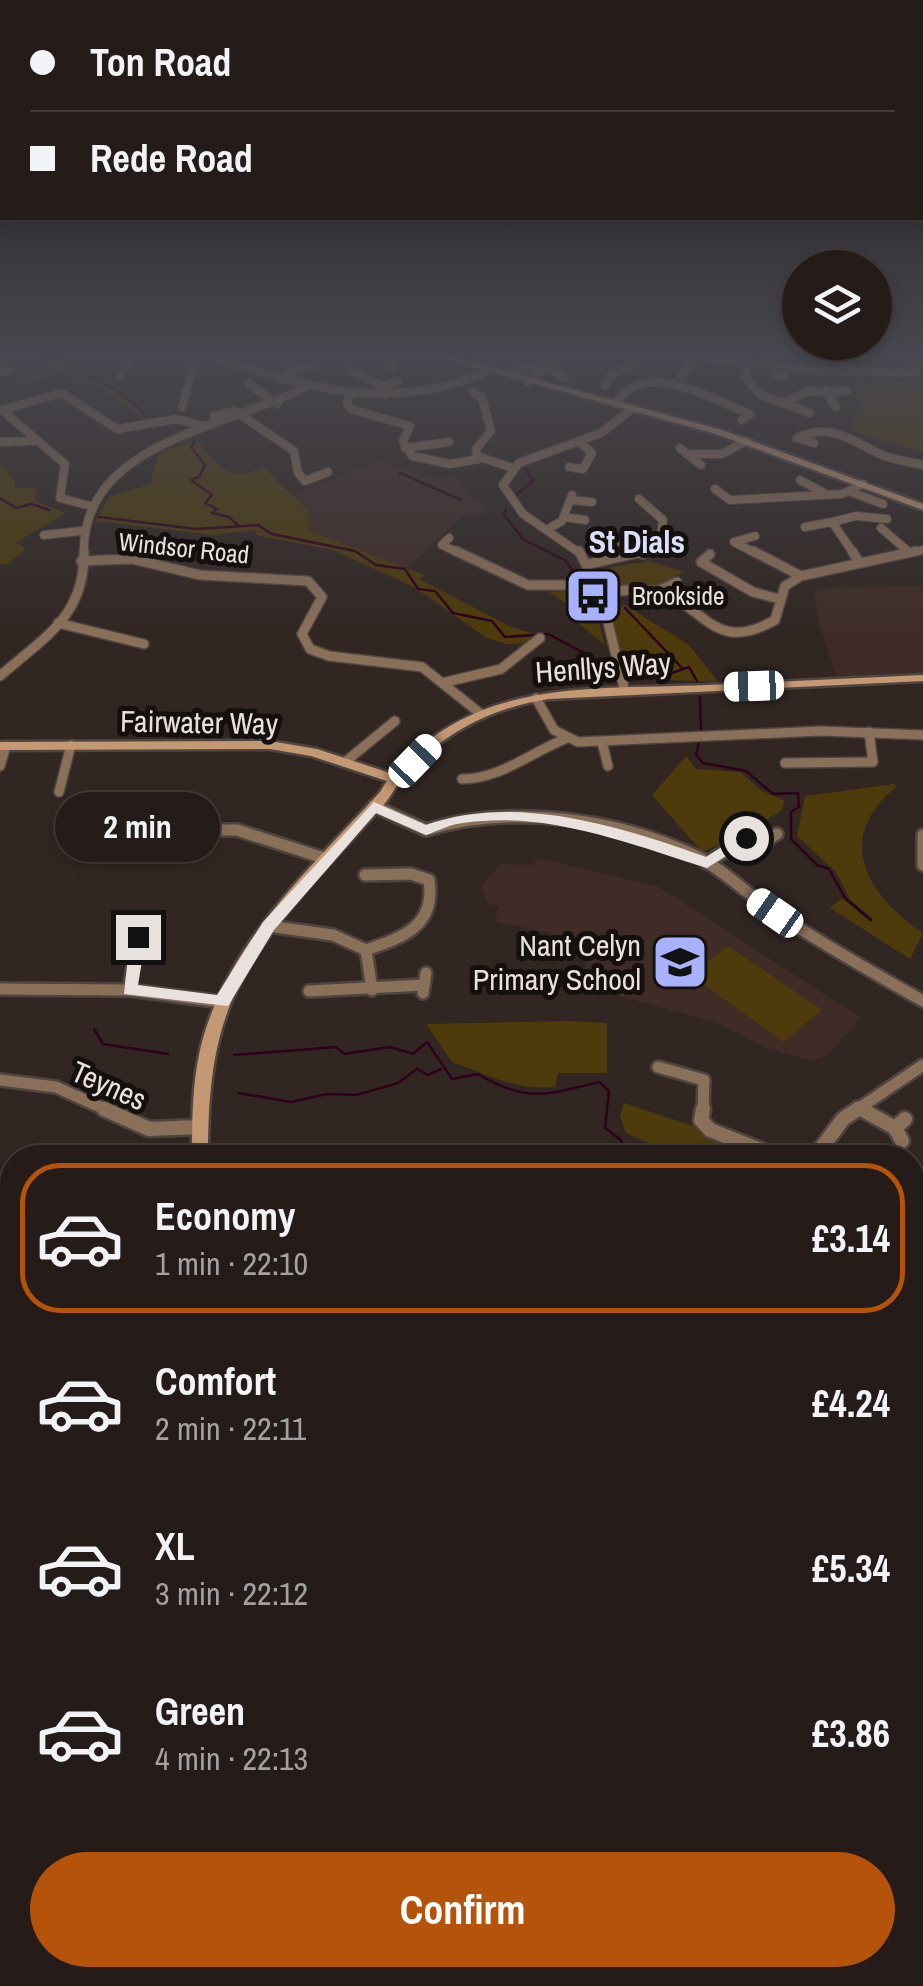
<!DOCTYPE html>
<html lang="en">
<head>
<meta charset="utf-8">
<style>
	:root { --surface:#251c1a; --page:#2d2523; --text:#f1f3f6; --muted:#a3a1a2; --line:#423a39; --accent:#b45309 }
	body { margin:0; font-family:"Archivo Narrow",sans-serif; background:var(--page); color:var(--text); height:100vh; display:flex; flex-direction:column; font-size:38px; white-space:nowrap }
	* { box-sizing:border-box; margin:0 }
	p { font-size:32px; color:var(--muted) }
	.icon { flex:none; width:55px; height:55px; fill:none; stroke:currentColor; stroke-width:2; stroke-linecap:round; stroke-linejoin:round }
	.map { position:relative; flex:1; overflow:hidden }
	.panel { position:absolute; left:0px; top:1145px; width:925px; height:842px; display:flex; flex-direction:column; background:var(--surface); border-radius:40px 40px 0 0; box-shadow:0 5px 15px #0003,0 0 0 2px var(--line) }
	.panel>* { flex:none }
	.guide { position:absolute; left:0px; top:0px; width:925px; height:220px; box-shadow:0 5px 15px #0003,0 0 0 2px var(--line); display:grid; align-content:center; height:220px; padding:0 30px; background:var(--surface) }
	.buttons { position:absolute; left:782px; top:250px; display:grid; gap:20px }
	.buttons a { display:grid; place-items:center; width:110px; height:110px; border-radius:50%; background:var(--surface); box-shadow:0 5px 15px #0003,0 0 0 2px var(--line); font-size:50px }
	.end { position:absolute; width:45px; height:45px; margin:-22px; border:12px solid #e9e1de; background:#111; box-shadow:0 0 0 5px #111 }
	.from { border-radius:50% }
	.bubble { position:absolute; height:70px; border-radius:35px; background:var(--surface); box-shadow:0 5px 15px #0003,0 0 0 2px var(--line); font-size:32px; font-weight:700; line-height:70px; text-align:center }
	.car { position:absolute; width:30px; height:60px; margin:-30px -15px; border-radius:12px; box-shadow:0 0 8px 2px #0007; background:linear-gradient(#fff 24%,#345 0 40%,#fff 0 76%,#345 0 86%,#fff 0) }
	.guide b { display:flex; align-items:center; gap:35px; height:95px; font-size:38px }
	.guide b+b { border-top:2px solid var(--line) }
	.guide i { width:25px; height:25px; background:var(--text) }
	ul { padding:18px 0 0; list-style:none }
	li { display:flex; align-items:center; gap:30px; height:150px; margin:0 20px 15px; padding:0 10px; border:5px solid transparent; border-radius:40px }
	li div { flex:1 }
	li b { display:block; font-size:38px }
	li em { font-style:normal; font-weight:700 }
	li.on { border-color:var(--accent) }
	li>.icon { width:90px; height:90px; stroke-width:1.5 }
	.primary-button { display:flex; gap:20px; margin-top:auto; padding:20px 30px }
	.primary-button a { flex:1; height:115px; border-radius:60px; background:var(--accent); color:#fff; font-size:40px; font-weight:700; line-height:115px; text-align:center }
	.map>svg:first-child { display:block }
	.built { fill:#3f2c27 }
	.green { fill:#4d3b0b }
	.lines { fill:none; stroke-linecap:round; stroke-linejoin:round }
	.stream { stroke:#2f001c; stroke-width:2.5 }
	.street-far4-casing { stroke:#4e4440; stroke-width:10 }
	.street-far3-casing { stroke:#4e4440; stroke-width:12 }
	.street-far2-casing { stroke:#4e4440; stroke-width:16 }
	.street-far1-casing { stroke:#4e4440; stroke-width:19 }
	.street-casing { stroke:#4e4440; stroke-width:22 }
	.secondary-casing { stroke:#4e4440; stroke-width:5 }
	.street-far4 { stroke:#8b7059; stroke-width:8 }
	.street-far3 { stroke:#8b7059; stroke-width:9 }
	.street-far2 { stroke:#8b7059; stroke-width:11 }
	.street-far1 { stroke:#8b7059; stroke-width:14 }
	.street { stroke:#8b7059; stroke-width:18 }
	.secondary { fill:#c39872; fill-rule:evenodd }
	.route { fill:#e9e1de }
	.labels { text-anchor:middle; dominant-baseline:central; stroke-width:10; stroke-linejoin:round; paint-order:stroke }
	.far-street-label { font-size:25px; fill:#e9e1de; stroke:#15100e }
	.far-poi-label { font-size:25px; fill:#e9e1de; stroke:#15100e; text-anchor:start }
	.street-label { font-size:30px; fill:#e9e1de; stroke:#15100e }
	.poi-label { font-size:30px; fill:#e9e1de; stroke:#15100e; text-anchor:end }
	.far-district-label { font-size:32px; font-weight:bold; fill:#dadffc; stroke:#15100e }
</style>
</head>
<body>
<div class="map">
<svg width="923" height="1986" viewBox="0 0 923 1986">
	<rect width="100%" height="100%" fill="#312622"/>
	<g class="built">
		<path d="M380,461L427,478L458,477L463,491L480,501L499,498L481,503L487,513L462,516L408,568L312,543L289,496Z"/>
		<path d="M923,586V673L837,677L819,623L814,593L818,588Z"/>
		<path d="M537,858L659,887L861,1018L826,1056L812,1061L764,1047L715,1022L604,992L585,983L588,976L585,950L569,942H553L550,933L494,921L500,906L488,904L481,887L500,864L533,865Z"/>
	</g>
	<g class="green">
		<path d="M32,355L73,358L82,370L76,372L79,376C105,385 126,394 147,413L139,415L97,386L61,372L19,386L14,381L51,371Z"/>
		<path d="M923,378V452L852,431L858,407L856,386Z"/>
		<path d="M197,440C219,468 229,483 264,467L308,511L309,531L425,575L419,579L511,627L539,635L532,643L507,644L487,638L414,587L333,550L256,535L255,530L214,535L96,521L109,497L150,484L159,452Z"/>
		<path d="M0,462L15,481V488H36L35,501L66,513L16,542L25,549L8,564L0,565Z"/>
		<path d="M649,561L684,572L654,587L605,589L595,570Z"/>
		<path d="M582,589L597,614L605,645L572,618L580,613L549,592Z"/>
		<path d="M625,605L689,645L718,682L625,678L607,607Z"/>
		<path d="M686,756L696,769L740,772L762,791L784,800L782,810L751,830L702,852L652,795Z"/>
		<path d="M894,784L896,787C833,839 867,895 923,933L910,959L830,908L842,898L869,921L873,919L850,900L836,872L797,836L805,796Z"/>
		<path d="M728,946L822,1010L784,1042L690,975Z"/>
		<path d="M569,1021L607,1023V1073H558L555,1087C514,1091 488,1074 452,1062L426,1024Z"/>
		<path d="M624,1103L732,1139L725,1156L680,1157L626,1133L620,1116Z"/>
	</g>
	<g class="lines">
		<g class="stream">
			<path d="M52,355L71,359L81,372"/>
			<path d="M87,374L118,391L144,413"/>
			<path d="M195,441L191,447L205,465L199,477L191,480L212,495L205,503L217,509L212,513L229,517L239,526"/>
			<path d="M400,473L461,500"/>
			<path d="M513,497L533,481L526,469"/>
			<path d="M0,498L16,508L32,504L49,510"/>
			<path d="M506,509L504,515L524,540L565,560L577,577"/>
			<path d="M99,517L196,529L258,525L272,534L355,551L376,565L405,569L418,589L435,591L453,613L492,621L505,637L548,634L588,655"/>
			<path d="M625,608L682,668"/>
			<path d="M635,673L669,674L689,667L697,681"/>
			<path d="M700,697L701,730"/>
			<path d="M699,742L696,755L703,763L746,771L773,794L798,793L799,807L791,812V839L817,865L829,869L845,898L871,920"/>
			<path d="M94,1029L103,1044L168,1054"/>
			<path d="M234,1055L336,1047L344,1054L390,1047L413,1054L427,1042L452,1079L478,1074C526,1103 547,1095 599,1082L609,1091L605,1128L621,1140L626,1154L652,1158"/>
			<path d="M239,1093L291,1102L327,1094L356,1095L398,1083L417,1069L428,1075L441,1069"/>
			<path d="M912,1196L919,1192L923,1177"/>
		</g>
		<g class="street-far4-casing">
			<g id="street-far4">
				<path d="M207,355C305,386 386,415 485,372"/>
				<path d="M278,355L295,370L283,379"/>
				<path d="M383,355L394,367"/>
				<path d="M478,355H492"/>
				<path d="M687,355L815,370L915,373L916,355"/>
				<path d="M865,355L875,357"/>
				<path d="M345,357L351,355"/>
				<path d="M0,358L10,355"/>
				<path d="M747,364L745,377L761,395L810,413"/>
				<path d="M295,370L316,365"/>
				<path d="M349,370L381,386L384,395"/>
				<path d="M513,371L541,365L564,378"/>
				<path d="M0,373L11,370"/>
				<path d="M121,375L128,355"/>
				<path d="M774,375L785,376"/>
				<path d="M681,376L695,357"/>
				<path d="M528,382L564,355"/>
				<path d="M249,384L277,404"/>
				<path d="M381,386L399,381"/>
				<path d="M605,386L611,374L628,367L637,355"/>
				<path d="M825,390L836,407"/>
				<path d="M473,392L482,398L491,431L476,449L477,456L512,468"/>
				<path d="M350,394L347,403L351,409L410,426L403,441L412,456L450,464L479,459"/>
				<path d="M781,403L808,392L846,391"/>
				<path d="M616,404C643,356 712,400 750,414L742,420"/>
				<path d="M182,407L195,361L202,355"/>
				<path d="M214,416L235,411L294,451L298,473L305,481L328,472"/>
				<path d="M0,442L36,441"/>
				<path d="M814,443L797,438C830,421 854,442 882,455C894,460 910,462 923,465"/>
				<path d="M405,448L449,442"/>
				<path d="M680,448L701,465"/>
				<path d="M687,454H722L746,441"/>
				<path d="M569,467L583,469L592,453L579,442"/>
				<path d="M800,480L826,494"/>
				<path d="M715,489L730,500L842,494L863,484"/>
				<path d="M851,492L883,504"/>
				<path d="M639,499L663,520L660,543L641,554"/>
				<path d="M570,500L592,502"/>
				<path d="M91,506L60,498L65,464L2,410L61,393L117,429L176,419L204,426"/>
				<path d="M564,517L585,520"/>
				<path d="M805,527L832,522"/>
				<path d="M881,528L910,553"/>
				<path d="M548,529L562,521L572,495"/>
				<path d="M44,535L81,531"/>
				<path d="M755,536L734,542L757,554"/>
				<path d="M449,538L442,545L461,554"/>
				<path d="M616,540L643,554"/>
				<path d="M84,554C80,442 230,427 306,387"/>
				<path d="M581,554L523,514L503,485L519,463L601,433L633,408"/>
				<path d="M854,554L832,522L856,516L887,519"/>
				<path d="M905,554L923,550"/>
			</g>
		</g>
		<g class="street-far3-casing">
			<g id="street-far3">
				<path d="M456,551L528,585H597"/>
				<path d="M579,551L601,594L624,688"/>
				<path d="M638,551L643,554"/>
				<path d="M753,551L801,576"/>
				<path d="M852,551L859,562"/>
				<path d="M710,554L701,562L753,592L779,599"/>
				<path d="M81,561L132,559L200,575L308,581L322,597L302,634L310,649L329,656L422,667L481,714"/>
				<path d="M589,564L646,551"/>
				<path d="M657,591L677,582"/>
				<path d="M598,593C616,592 636,587 654,591C706,603 712,656 775,620L785,586L801,576L916,551"/>
				<path d="M58,623L144,644"/>
				<path d="M0,676C44,637 85,617 84,551"/>
				<path d="M446,682L501,669L540,638"/>
				<path d="M536,698L554,730L578,742L821,731L923,735"/>
				<path d="M602,742L608,766"/>
				<path d="M345,762L395,721"/>
				<path d="M785,763L873,762L869,732"/>
				<path d="M0,766L6,746"/>
				<path d="M462,779C500,779 530,753 565,739"/>
				<path d="M59,792L71,745"/>
			</g>
		</g>
		<g class="street-far2-casing">
			<g id="street-far2">
				<path d="M374,806L426,830C510,804 617,818 696,856C724,870 746,893 771,910C820,943 872,972 923,1001"/>
				<path d="M149,830H237L327,859"/>
				<path d="M923,835V865"/>
				<path d="M707,863L743,839L762,843L777,834"/>
				<path d="M268,926L333,935L366,950C404,937 436,926 429,880L411,874L365,875"/>
				<path d="M366,950L372,990"/>
				<path d="M0,989L129,990L222,1002"/>
				<path d="M129,990L138,937"/>
				<path d="M309,991L424,985"/>
				<path d="M423,993L426,973"/>
				<path d="M658,1067L704,1080L703,1111"/>
				<path d="M0,1080L56,1087L109,1111"/>
				<path d="M858,1107L865,1111"/>
				<path d="M855,1111L923,1065"/>
			</g>
		</g>
		<g class="street-far1-casing">
			<g id="street-far1">
				<path d="M104,1109L149,1129L199,1127"/>
				<path d="M703,1109L701,1120L710,1130L781,1158"/>
				<path d="M861,1109L895,1128"/>
				<path d="M902,1141L895,1128L905,1119"/>
				<path d="M814,1158L843,1119L858,1109"/>
				<path d="M0,1223H12"/>
				<path d="M0,1342L12,1345"/>
				<path d="M912,1368L923,1369"/>
			</g>
		</g>
		<g class="street-casing">
			<g id="street">
				<path d="M0,1545L12,1543"/>
				<path d="M2,1704L12,1654"/>
				<path d="M751,1975L752,1986"/>
				<path d="M786,1986L802,1975"/>
			</g>
		</g>
		<g class="secondary-casing">
			<g id="secondary">
				<path d="M432,355H447L722,430L923,504V510L716,434Z"/>
				<path d="M923,675V681L549,699C510,705 475,718 443,741C427,752 411,766 399,783C394,789 391,796 386,802C332,864 266,923 232,1000C211,1051 208,1103 208,1158H192C192,1121 192,1086 200,1050C224,946 311,867 380,792L387,781L311,756L270,749L0,750V742L270,741L317,749L393,774C476,677 593,690 707,685C779,682 851,678 923,675Z"/>
				<path d="M923,1293V1336L916,1333C912,1323 912,1305 917,1295Z"/>
				<path d="M923,1631V1670L920,1678L912,1681V1641L915,1634Z"/>
				<path d="M12,1744V1769L10,1771L12,1774V1801L0,1794V1750Z"/>
				<path d="M12,1844V1898L0,1897V1853L3,1847Z"/>
				<path d="M165,1975H211L216,1977L220,1986H174L169,1984Z"/>
				<path d="M542,1975H594L590,1984L585,1986H533L537,1977Z"/>
			</g>
		</g>
		<use href="#street-far4" class="street-far4"/>
		<use href="#street-far3" class="street-far3"/>
		<use href="#street-far2" class="street-far2"/>
		<use href="#street-far1" class="street-far1"/>
		<use href="#street" class="street"/>
		<use href="#secondary" class="secondary"/>
	</g>
	<linearGradient id="sky" x2="0" y2="1"><stop stop-color="#1b1513"/><stop offset="0.56" stop-color="#48474f"/><stop offset="1" stop-color="#48474f" stop-opacity="0"/></linearGradient>
	<rect width="923" height="634" fill="url(#sky)"/>
	<path class="route" d="M374,802L426,825C515,793 620,826 706,857L741,835L754,838L707,868C630,844 546,810 463,823C450,824 438,831 426,835L376,813L274,930L228,1006L124,994L130,937L138,931L146,937L138,985L217,995L263,922Z"/>
	<defs>
		<g id="bus-square" transform="scale(2.875)"><rect x="-9" y="-9" width="18" height="18" rx="4" fill="#a7b1fc" stroke="#15100e"/><path d="M-5-6H5V4H4V6H2V4H-2V6H-4V4H-5ZM-3.5-4V0h7V-4ZM-3.5 1.2v1.5H-2V1.2ZM2 1.2v1.5H3.5V1.2Z" fill="#111"/></g>
		<g id="school-square" transform="scale(2.875)"><rect x="-9" y="-9" width="18" height="18" rx="4" fill="#a7b1fc" stroke="#15100e"/><path d="M0-5L7-2L0 1L-7-2ZM-4 1L0 2.5L4 1V4Q0 6-4 4Z" fill="#111"/></g>
	</defs>
	<g fill-rule="evenodd">
		<use href="#bus-square" x="593" y="596"/>
		<use href="#school-square" x="680" y="962"/>
	</g>
	<g class="labels">
		<g class="far-street-label">
			<text transform="translate(184 548) rotate(6)">Windsor Road</text>
		</g>
		<g class="far-poi-label">
			<text x="632" y="596">Brookside</text>
		</g>
		<g class="street-label">
			<text transform="translate(603 667) rotate(-4)">Henllys Way</text>
			<text transform="translate(199 722) rotate(1)">Fairwater Way</text>
			<text transform="translate(109 1085) rotate(24)">Teynes</text>
		</g>
		<g class="poi-label">
			<text x="641" y="945">Nant Celyn<tspan x="641" dy="34">Primary School</tspan></text>
		</g>
		<g class="far-district-label">
			<text x="637" y="541">St Dials</text>
		</g>
	</g>
</svg>
<div class="buttons">
<a><svg class="icon" aria-label="layers" viewBox="0 0 24 24"><path d="M12 4l9 5-9 5-9-5zM3 14l9 5 9-5"/></svg></a>
</div>
<i class="end from" style="left:746px;top:838px"></i>
<i class="end" style="left:138px;top:937px"></i>
<div class="bubble" style="left:55px;top:792px;width:165px">2 min</div>
<i class="car" style="left:754px;top:686px;rotate:268deg"></i>
<i class="car" style="left:415px;top:761px;rotate:44deg"></i>
<i class="car" style="left:775px;top:913px;rotate:305deg"></i>
<div class="guide">
<b><i class="from"></i>Ton Road</b>
<b><i></i>Rede Road</b>
</div>
<section class="panel">
<ul>
<li class="on"><svg class="icon" aria-label="car" viewBox="0 0 24 24"><path d="M5 17H2v-5l4-1 3-4h7l3 4 3 1v5h-3M9 17h6M6 11h13"/><circle cx="7" cy="17" r="2"/><circle cx="17" cy="17" r="2"/></svg><div><b>Economy</b><p>1 min · 22:10</p></div><em>£3.14</em></li>
<li><svg class="icon" aria-label="car" viewBox="0 0 24 24"><path d="M5 17H2v-5l4-1 3-4h7l3 4 3 1v5h-3M9 17h6M6 11h13"/><circle cx="7" cy="17" r="2"/><circle cx="17" cy="17" r="2"/></svg><div><b>Comfort</b><p>2 min · 22:11</p></div><em>£4.24</em></li>
<li><svg class="icon" aria-label="car" viewBox="0 0 24 24"><path d="M5 17H2v-5l4-1 3-4h7l3 4 3 1v5h-3M9 17h6M6 11h13"/><circle cx="7" cy="17" r="2"/><circle cx="17" cy="17" r="2"/></svg><div><b>XL</b><p>3 min · 22:12</p></div><em>£5.34</em></li>
<li><svg class="icon" aria-label="car" viewBox="0 0 24 24"><path d="M5 17H2v-5l4-1 3-4h7l3 4 3 1v5h-3M9 17h6M6 11h13"/><circle cx="7" cy="17" r="2"/><circle cx="17" cy="17" r="2"/></svg><div><b>Green</b><p>4 min · 22:13</p></div><em>£3.86</em></li>
</ul>
<div class="primary-button"><a>Confirm</a></div>
</section>
</div>
</body>
</html>
